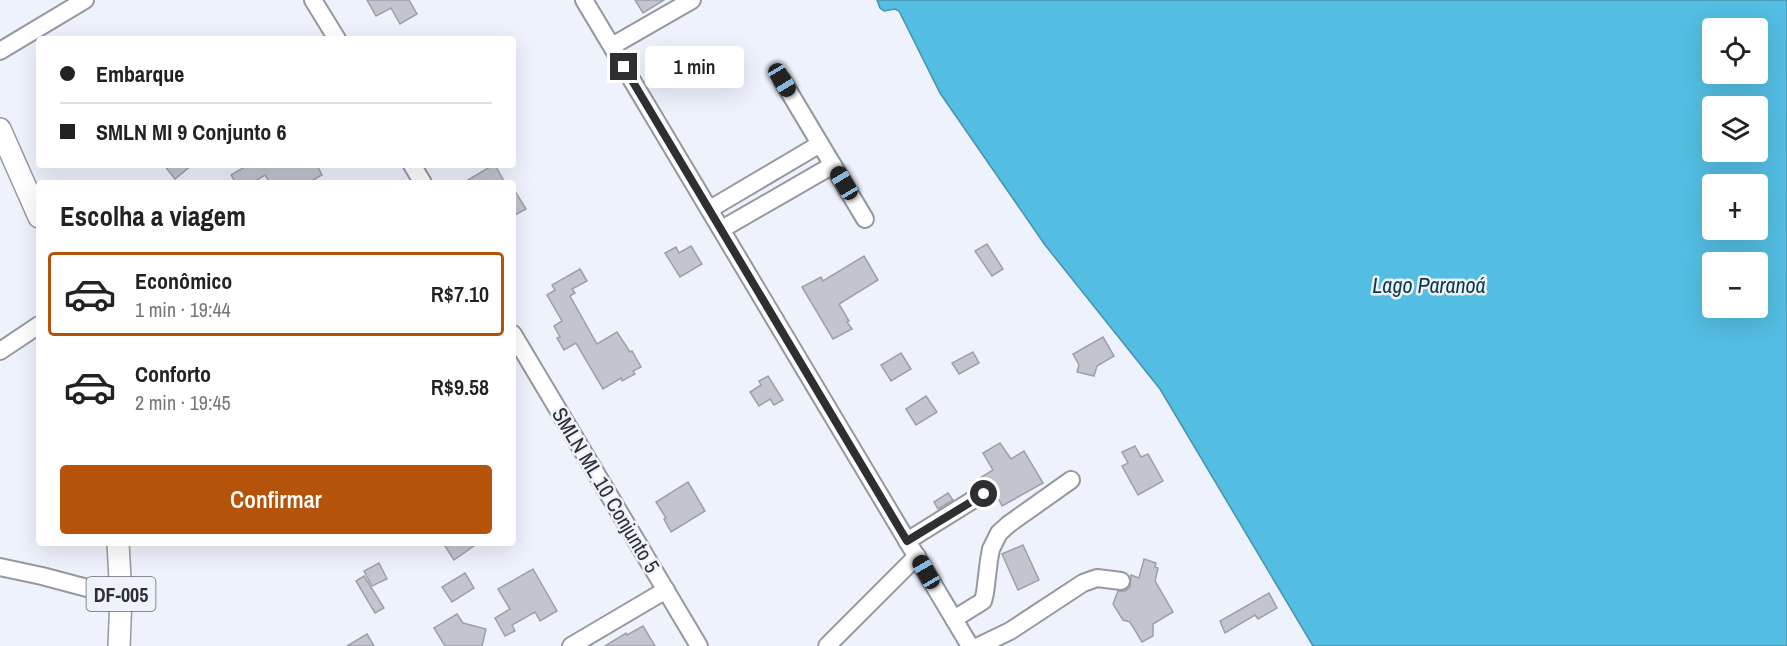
<!DOCTYPE html>
<html lang="pt">
<head>
<meta charset="utf-8">
<style>
	:root { --surface:#fff; --page:#f6f6f6; --text:#222; --muted:#767676; --line:#e0e0e0; --accent:#b45309 }
	body { margin:0; font-family:"Archivo Narrow",sans-serif; background:var(--page); color:var(--text); height:100vh; display:flex; flex-direction:column; font-size:22px; white-space:nowrap }
	* { box-sizing:border-box; margin:0 }
	p { font-size:20px; color:var(--muted) }
	.icon { flex:none; width:33px; height:33px; fill:none; stroke:currentColor; stroke-width:2; stroke-linecap:round; stroke-linejoin:round }
	.map { position:relative; flex:1; overflow:hidden }
	.details { position:absolute; left:36px; top:180px; width:480px; height:366px; display:flex; flex-direction:column; background:var(--surface); border-radius:6px; box-shadow:0 6px 24px #0002 }
	.details>* { flex:none }
	.banner { position:absolute; left:36px; top:36px; width:480px; height:132px; border-radius:6px; box-shadow:0 6px 24px #0002; display:grid; align-content:center; height:132px; padding:0 24px; background:var(--surface) }
	.fabs { position:absolute; left:1702px; top:18px; display:grid; gap:12px }
	.fabs a { display:grid; place-items:center; width:66px; height:66px; border-radius:6px; background:var(--surface); box-shadow:0 6px 24px #0002; font-size:30px }
	.end { position:absolute; width:27px; height:27px; margin:-14px; border:8px solid #2d2f32; background:#fff; box-shadow:0 0 0 3px #fff }
	.from { border-radius:50% }
	.bubble { position:absolute; height:42px; border-radius:6px; background:var(--surface); box-shadow:0 6px 24px #0002; font-size:20px; font-weight:600; line-height:42px; text-align:center }
	.car { position:absolute; width:18px; height:36px; margin:-18px -9px; border-radius:8px; box-shadow:0 0 4px 2px #0007; background:linear-gradient(#222 24%,#8ab4d8 0 40%,#222 0 76%,#8ab4d8 0 86%,#222 0) }
	.banner b { display:flex; align-items:center; gap:21px; height:57px; font-size:22px }
	.banner b+b { border-top:2px solid var(--line) }
	.banner i { width:15px; height:15px; background:var(--text) }
	ul { padding:0; list-style:none }
	li { display:flex; align-items:center; gap:18px; height:84px; margin:0 12px 9px; padding:0 12px; border:3px solid transparent; border-radius:6px }
	li div { flex:1 }
	li b { display:block; font-size:22px }
	li em { font-style:normal; font-weight:600 }
	li.current { border-color:var(--accent) }
	li>.icon { width:54px; height:54px; stroke-width:1.5 }
	h2 { padding:0 24px; font-size:27px; line-height:72px }
	.primary-button { display:flex; gap:12px; margin-top:auto; padding:12px 24px }
	.primary-button a { flex:1; height:69px; border-radius:6px; background:var(--accent); color:#fff; font-size:24px; font-weight:600; line-height:69px; text-align:center }
	.map>svg:first-child { display:block }
	.water { fill:#53bde2; stroke:#4892ad; stroke-width:1.5; fill-rule:evenodd }
	.building { fill:#c2c5cf; stroke:#9da0a9; stroke-width:1.5 }
	.lines { fill:none; stroke-linecap:round; stroke-linejoin:round }
	.minor-casing { stroke:#9598a1; stroke-width:20 }
	.major-casing { stroke:#9598a1; stroke-width:24 }
	.minor { stroke:#fff; stroke-width:16 }
	.major { stroke:#fff; stroke-width:21 }
	.route { stroke:#2d2f32; stroke-width:8 }
	.labels { text-anchor:middle; dominant-baseline:central; stroke-width:5; stroke-linejoin:round; paint-order:stroke }
	.shield { fill:#eef2fc; stroke:#676a6f; stroke-width:1.5 }
	.shield-label { font-size:20px; font-weight:bold; fill:#2d2f32 }
	.street-label { font-size:21px; fill:#2d2f32; stroke:#eef2fc }
	.water-label { font-size:22px; font-style:italic; fill:#0a3a4a; stroke:#eef2fc }
</style>
</head>
<body>
<div class="map">
<svg width="1787" height="646" viewBox="0 0 1787 646">
	<rect width="100%" height="100%" fill="#eef2fc"/>
	<path class="water" d="M877,0H1787V646H1313L1160,389L1045,245L940,93L899,11L895,9L884,11L880,8ZM1713,28H1758V74H1713ZM1713,106H1758V152H1713ZM1713,184H1758V230H1713ZM1713,262H1758V308H1713Z"/>
	<g class="building">
		<path d="M367,0H409L417,14L400,24L391,8L376,16Z"/>
		<path d="M635,0H664L643,13Z"/>
		<path d="M164,165H192L175,179Z"/>
		<path d="M248,165H317L322,175L308,183H270L265,175L252,183H236L231,175Z"/>
		<path d="M493,165H495L505,183H463Z"/>
		<path d="M513,188L526,209L513,216Z"/>
		<path d="M987,244L1003,269L992,276L975,251Z"/>
		<path d="M691,246L702,264L680,277L665,253L676,247L679,253Z"/>
		<path d="M864,256L878,280L839,304L849,321L847,322L852,329L833,339L802,287L821,277L823,281Z"/>
		<path d="M580,269L587,281L572,289L575,293L570,296L597,344L617,332L630,352L632,351L641,367L633,371L635,374L622,381L621,378L603,389L576,343L564,350L557,338L560,337L554,326L562,321L547,295L555,290L552,285Z"/>
		<path d="M1103,337L1114,356L1097,366L1094,376L1077,372L1079,365L1073,354Z"/>
		<path d="M973,352L979,363L959,374L952,363Z"/>
		<path d="M901,353L911,369L891,381L881,365Z"/>
		<path d="M768,376L783,400L774,405L770,399L759,406L750,392L761,385L759,381Z"/>
		<path d="M926,396L937,412L916,425L906,409Z"/>
		<path d="M1000,443L1011,459L1024,451L1043,483L1002,506L993,487L988,484L983,483L980,478L993,470L983,453Z"/>
		<path d="M1135,446L1141,457L1148,454L1163,481L1138,495L1122,466L1128,463L1122,452Z"/>
		<path d="M688,482L705,511L671,532L664,519L666,518L656,502Z"/>
		<path d="M948,493L953,500L938,509L934,502Z"/>
		<path d="M443,543H478L454,560Z"/>
		<path d="M1023,545L1039,580L1018,590L1002,554Z"/>
		<path d="M1144,559L1156,563L1155,567L1158,568L1155,581L1173,612L1153,624V636L1142,642L1130,622L1123,620L1113,604L1118,591H1125L1130,587L1131,575L1139,578Z"/>
		<path d="M379,563L387,579L372,586L364,571Z"/>
		<path d="M533,569L557,611L540,621L535,612L512,625L515,631L505,636L495,618L510,609L498,589Z"/>
		<path d="M465,573L474,588L452,602L442,587Z"/>
		<path d="M364,576L384,608L375,613L356,581Z"/>
		<path d="M1269,593L1277,608L1258,619L1255,615L1225,633L1220,621Z"/>
		<path d="M457,614L463,623L486,629L482,646H445L434,628Z"/>
		<path d="M643,626L655,646H605L626,633L627,635Z"/>
		<path d="M367,634L374,646H347Z"/>
	</g>
	<g class="lines">
		<g class="minor-casing">
			<g id="minor">
				<path d="M313,0L337,39"/>
				<path d="M584,0L970,646"/>
				<path d="M612,46L692,0"/>
				<path d="M0,51L85,0"/>
				<path d="M782,80L865,219"/>
				<path d="M412,165L423,183"/>
				<path d="M710,209L820,144"/>
				<path d="M722,229L833,165"/>
				<path d="M513,334L699,646"/>
				<path d="M0,351L39,325"/>
				<path d="M907,541L984,493"/>
				<path d="M0,567L42,576L121,597"/>
				<path d="M954,619L983,601L985,593L989,560L991,549L999,533L1009,524L1071,480"/>
				<path d="M571,646L666,590"/>
				<path d="M827,646L917,556"/>
				<path d="M979,646L1010,631L1083,583L1097,578L1121,581"/>
			</g>
		</g>
		<g class="major-casing">
			<g id="major">
				<path d="M0,129L39,217"/>
				<path d="M118,543L121,597L119,646"/>
			</g>
		</g>
		<use href="#minor" class="minor"/>
		<use href="#major" class="major"/>
	</g>
	<g class="lines">
		<path class="route" d="M624,67L907,541L984,494"/>
	</g>
	<g class="labels">
		<rect class="shield" x="86.5" y="577" width="69" height="34" rx="4.5"/>
		<g class="shield-label">
			<text x="121" y="594">DF-005</text>
		</g>
		<g class="street-label">
			<text transform="translate(606 490) rotate(59)">SMLN ML 10 Conjunto 5</text>
		</g>
		<g class="water-label">
			<text x="1429" y="285">Lago Paranoá</text>
		</g>
	</g>
</svg>
<div class="fabs">
<a><svg class="icon" aria-label="locate" viewBox="0 0 24 24"><circle cx="12" cy="12" r="6"/><path d="M12 2v4M12 18v4M2 12h4M18 12h4"/></svg></a>
<a><svg class="icon" aria-label="layers" viewBox="0 0 24 24"><path d="M12 4l9 5-9 5-9-5zM3 14l9 5 9-5"/></svg></a>
<a>+</a>
<a>−</a>
</div>
<i class="end from" style="left:984px;top:494px"></i>
<i class="end" style="left:624px;top:67px"></i>
<div class="bubble" style="left:645px;top:46px;width:99px">1 min</div>
<i class="car" style="left:782px;top:80px;rotate:149deg"></i>
<i class="car" style="left:844px;top:183px;rotate:329deg"></i>
<i class="car" style="left:926px;top:572px;rotate:330deg"></i>
<div class="banner">
<b><i class="from"></i>Embarque</b>
<b><i></i>SMLN MI 9 Conjunto 6</b>
</div>
<section class="details">
<h2>Escolha a viagem</h2>
<ul>
<li class="current"><svg class="icon" aria-label="car" viewBox="0 0 24 24"><path d="M5 17H2v-5l4-1 3-4h7l3 4 3 1v5h-3M9 17h6M6 11h13"/><circle cx="7" cy="17" r="2"/><circle cx="17" cy="17" r="2"/></svg><div><b>Econômico</b><p>1 min · 19:44</p></div><em>R$7.10</em></li>
<li><svg class="icon" aria-label="car" viewBox="0 0 24 24"><path d="M5 17H2v-5l4-1 3-4h7l3 4 3 1v5h-3M9 17h6M6 11h13"/><circle cx="7" cy="17" r="2"/><circle cx="17" cy="17" r="2"/></svg><div><b>Conforto</b><p>2 min · 19:45</p></div><em>R$9.58</em></li>
</ul>
<div class="primary-button"><a>Confirmar</a></div>
</section>
</div>
</body>
</html>
